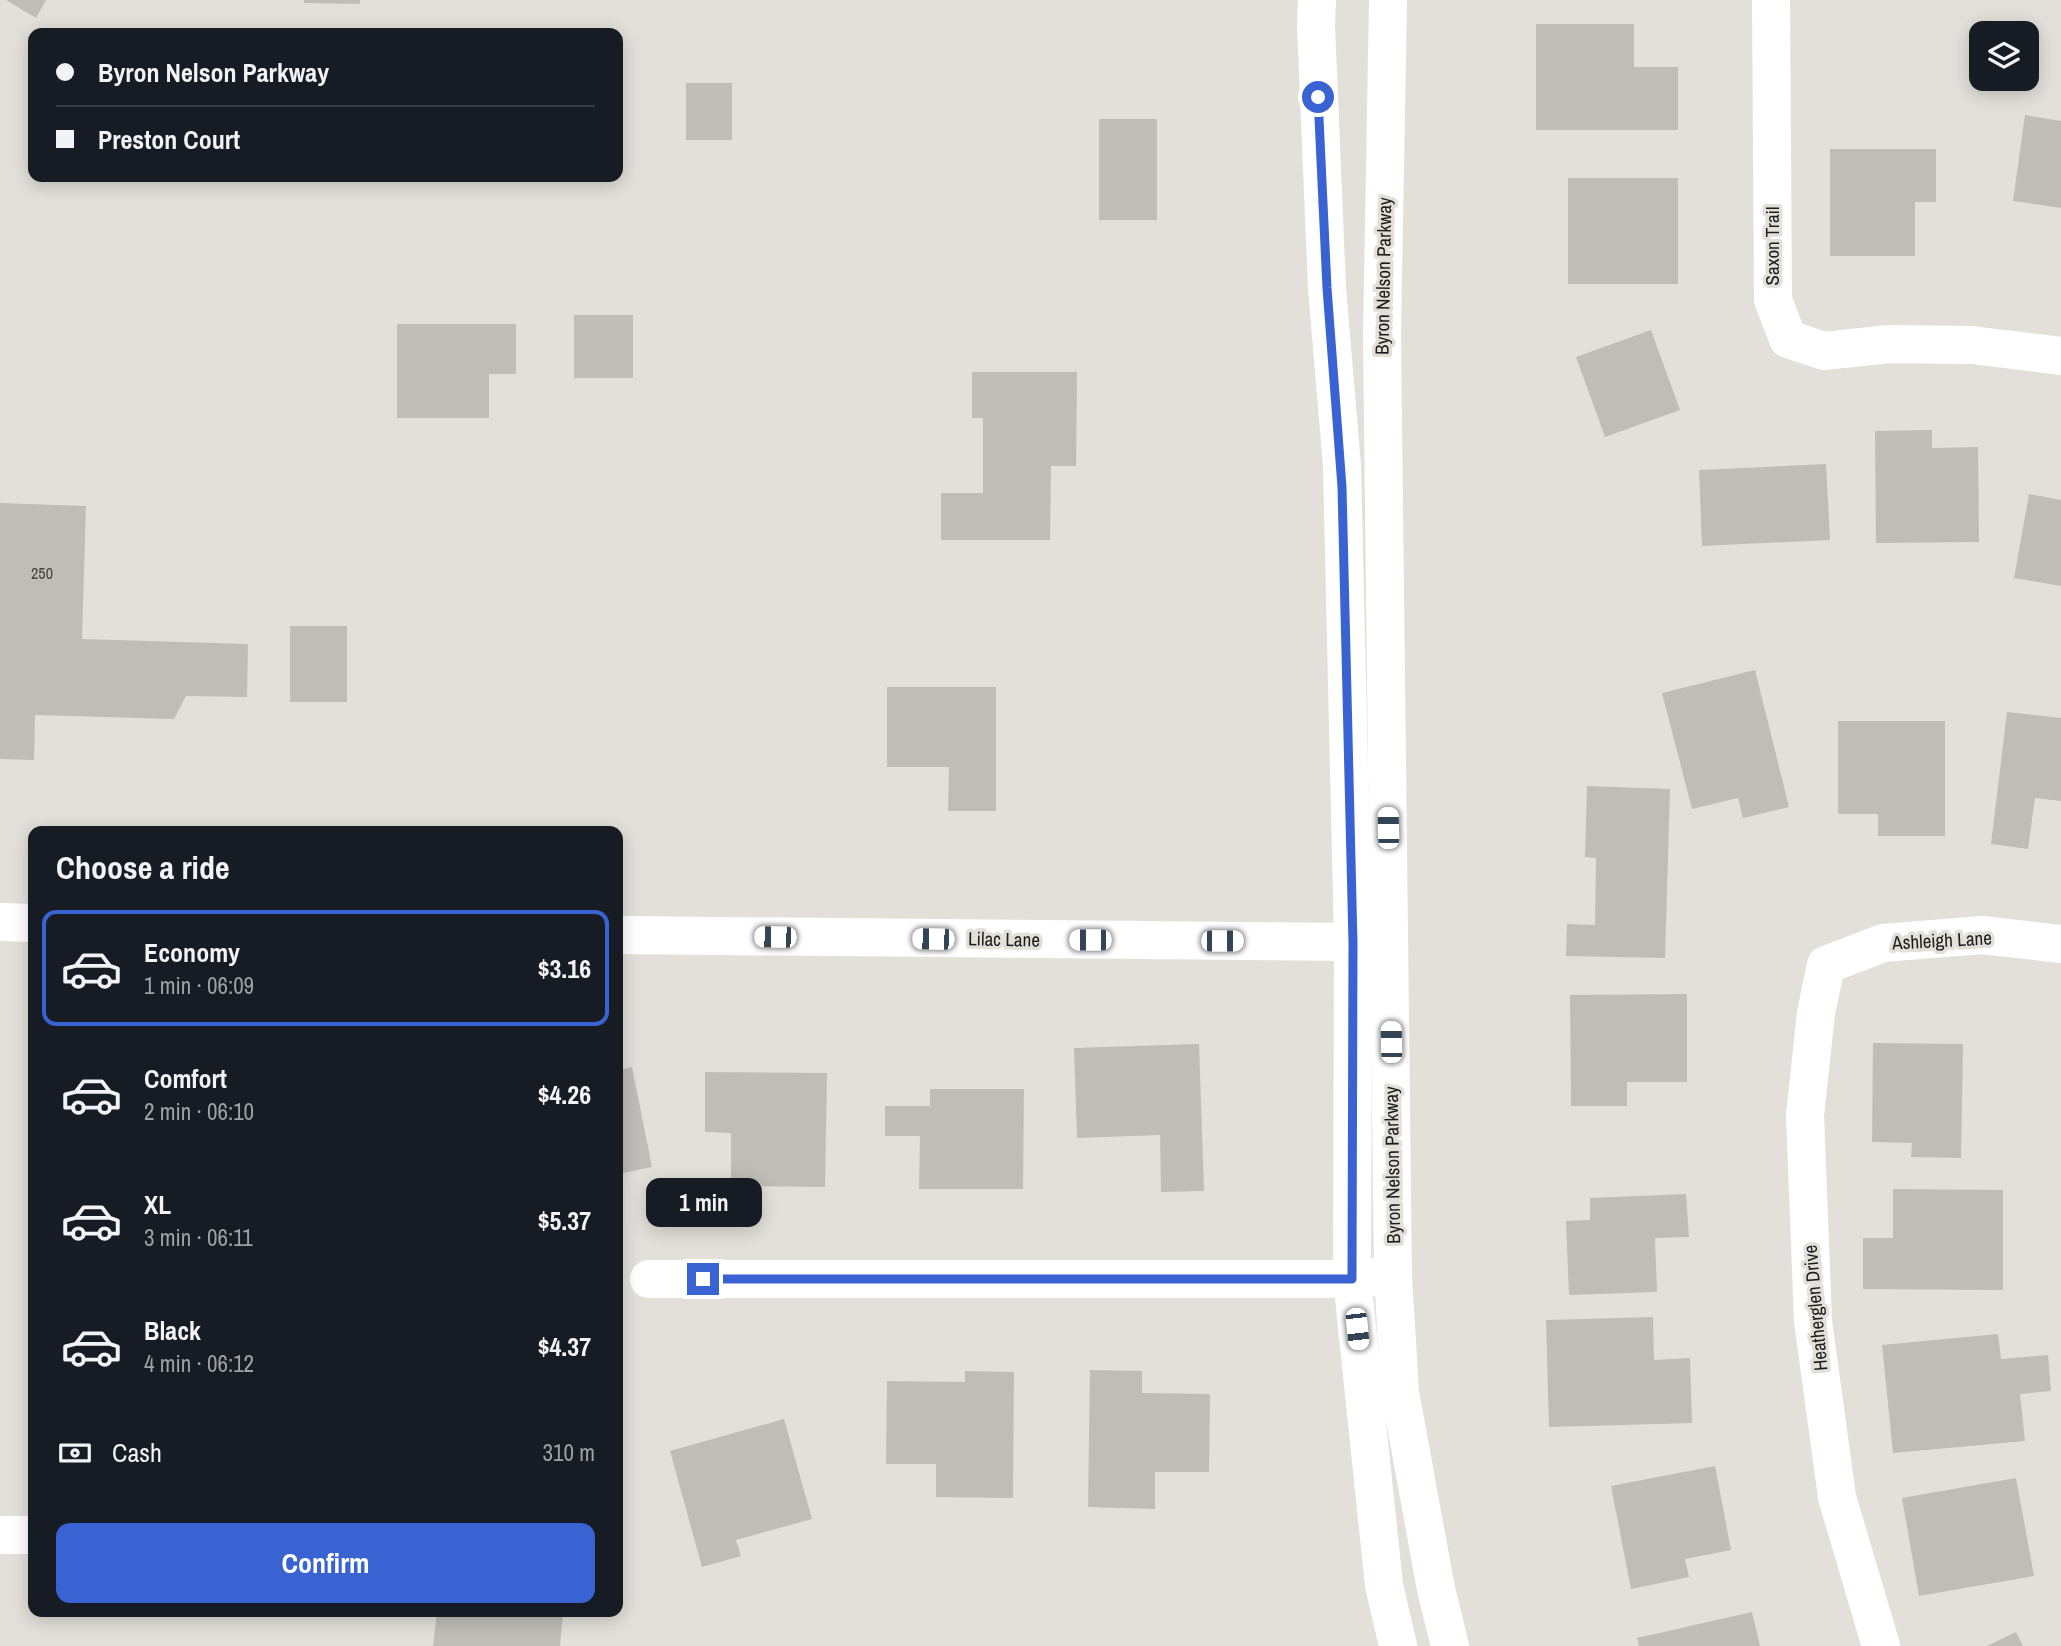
<!DOCTYPE html>
<html lang="en">
<head>
<meta charset="utf-8">
<style>
	:root { --surface:#171b24; --page:#20242c; --text:#f1f3f6; --muted:#9ea1a6; --line:#363941; --accent:#3963d3 }
	body { margin:0; font-family:"Archivo Narrow",sans-serif; background:var(--page); color:var(--text); height:100vh; display:flex; flex-direction:column; font-size:26px; white-space:nowrap }
	* { box-sizing:border-box; margin:0 }
	p { font-size:23px; color:var(--muted) }
	.icon { flex:none; width:38px; height:38px; fill:none; stroke:currentColor; stroke-width:2; stroke-linecap:round; stroke-linejoin:round }
	.map { position:relative; flex:1; overflow:hidden }
	.drawer { position:absolute; left:28px; top:826px; width:595px; height:791px; display:flex; flex-direction:column; background:var(--surface); border-radius:14px; box-shadow:0 4px 18px #0003 }
	.drawer>* { flex:none }
	.hud { position:absolute; left:28px; top:28px; width:595px; height:154px; border-radius:14px; box-shadow:0 4px 18px #0003; display:grid; align-content:center; height:154px; padding:0 28px; background:var(--surface) }
	.tools { position:absolute; left:1969px; top:21px; display:grid; gap:14px }
	.tools a { display:grid; place-items:center; width:70px; height:70px; border-radius:14px; background:var(--surface); box-shadow:0 4px 18px #0003; font-size:35px }
	.end { position:absolute; width:32px; height:32px; margin:-16px; border:9px solid #3963d3; background:#fff; box-shadow:0 0 0 4px #fff }
	.from { border-radius:50% }
	.bubble { position:absolute; height:49px; border-radius:14px; background:var(--surface); box-shadow:0 4px 18px #0003; font-size:23px; font-weight:800; line-height:49px; text-align:center }
	.car { position:absolute; width:21px; height:42px; margin:-21px -10px; border-radius:9px; box-shadow:0 0 5px 2px #0007; background:linear-gradient(#fff 24%,#345 0 40%,#fff 0 76%,#345 0 86%,#fff 0) }
	.hud b { display:flex; align-items:center; gap:24px; height:66px; font-size:26px }
	.hud b+b { border-top:2px solid var(--line) }
	.hud i { width:18px; height:18px; background:var(--text) }
	ul { padding:0; list-style:none }
	li { display:flex; align-items:center; gap:21px; height:116px; margin:0 14px 10px; padding:0 14px; border:4px solid transparent; border-radius:14px }
	li div { flex:1 }
	li b { display:block; font-size:26px }
	li em { font-style:normal; font-weight:800 }
	li.active { border-color:var(--accent) }
	li>.icon { width:63px; height:63px; stroke-width:1.5 }
	h2 { padding:0 28px; font-size:32px; line-height:84px }
	.pay { display:flex; align-items:center; gap:18px; height:77px; padding:0 28px; font-size:26px }
	.pay p { margin-inline-start:auto }
	.button { display:flex; gap:14px; margin-top:auto; padding:14px 28px }
	.button a { flex:1; height:80px; border-radius:14px; background:var(--accent); color:#fff; font-size:28px; font-weight:800; line-height:80px; text-align:center }
	.map>svg:first-child { display:block }
	.building { fill:#c0bdb8 }
	.lines { fill:none; stroke-linecap:round; stroke-linejoin:round }
	.minor { stroke:#fff; stroke-width:38 }
	.route { stroke:#3963d3; stroke-width:9 }
	.labels { text-anchor:middle; dominant-baseline:central; stroke-width:7; stroke-linejoin:round; paint-order:stroke }
	.number-label { font-size:16px; fill:#464542 }
	.street-label { font-size:19px; fill:#1e1d1a; stroke:#e2e0d9 }
</style>
</head>
<body>
<div class="map">
<svg width="2061" height="1646" viewBox="0 0 2061 1646">
	<rect width="100%" height="100%" fill="#e2e0d9"/>
	<g class="building">
		<path d="M6,0H46L36,18Z"/>
		<path d="M304,0H360V4L304,3Z"/>
		<path d="M1536,24H1634V67H1678V130H1536Z"/>
		<rect x="686" y="83" width="46" height="57"/>
		<path d="M2025,115L2061,121V208L2013,201Z"/>
		<rect x="1099" y="119" width="58" height="101"/>
		<path d="M1830,149H1936V202H1915V256H1830Z"/>
		<rect x="1568" y="178" width="110" height="106"/>
		<rect x="574" y="315" width="59" height="63"/>
		<path d="M397,324H516V374H489V418H397Z"/>
		<path d="M1651,330L1680,410L1605,437L1576,357Z"/>
		<path d="M972,372H1077L1076,466H1051L1050,540H941V493H983V418H972Z"/>
		<path d="M1932,430V448L1978,447L1979,542L1876,543L1875,431Z"/>
		<path d="M1826,464L1830,540L1702,546L1699,470Z"/>
		<path d="M2029,494L2061,500V586L2014,578Z"/>
		<path d="M0,503L86,506L82,639L248,644L247,697L186,696L174,719L35,715L34,760L0,759Z"/>
		<rect x="290" y="626" width="57" height="76"/>
		<path d="M1755,670L1789,807L1743,818L1738,798L1692,809L1662,693Z"/>
		<path d="M887,687H996V811H948L949,767H887Z"/>
		<path d="M2007,712L2061,718V801L2035,798L2028,849L1991,844Z"/>
		<path d="M1838,721H1945V836H1878V814H1838Z"/>
		<path d="M1587,786L1670,789L1665,958L1566,956L1567,924L1595,925L1596,858L1585,857Z"/>
		<path d="M1687,994V1082H1627V1106H1571L1570,995Z"/>
		<path d="M1873,1043L1963,1044L1961,1158L1911,1157L1912,1143L1872,1142Z"/>
		<path d="M1199,1044L1204,1191L1161,1192L1160,1135L1077,1138L1074,1048Z"/>
		<path d="M632,1067L652,1167L618,1174V1070Z"/>
		<path d="M705,1072L827,1073L825,1187L731,1186V1133L705,1132Z"/>
		<path d="M930,1089H1024L1023,1189H919L920,1136H885V1106H930Z"/>
		<path d="M1893,1189L2003,1190V1290L1863,1289V1238H1893Z"/>
		<path d="M1686,1194L1689,1237L1655,1238L1657,1292L1569,1295L1566,1221L1590,1220V1198Z"/>
		<path d="M1653,1317L1654,1360L1690,1358L1692,1423L1549,1427L1546,1320Z"/>
		<path d="M1998,1334L2001,1359L2048,1355L2051,1391L2020,1394L2025,1441L1893,1453L1882,1345Z"/>
		<path d="M1090,1370L1142,1371V1393L1210,1394L1209,1472H1155V1509L1088,1507Z"/>
		<path d="M965,1371L1014,1372L1013,1498L936,1497V1464H886L887,1381L965,1382Z"/>
		<path d="M784,1419L812,1519L736,1540L741,1556L702,1567L670,1451Z"/>
		<path d="M1715,1466L1731,1550L1685,1559L1689,1577L1631,1589L1611,1486Z"/>
		<path d="M2016,1478L2034,1576L1919,1596L1902,1498Z"/>
		<path d="M437,1612H563L560,1646H433Z"/>
		<path d="M1752,1612L1760,1646H1639L1637,1638Z"/>
		<path d="M2016,1632L2023,1646H1987Z"/>
	</g>
	<g class="lines">
		<g class="minor">
			<path d="M1317,0L1316,25L1327,288L1342,466L1353,942L1352,1279L1384,1585L1398,1646"/>
			<path d="M1388,0L1382,336L1393,1276L1400,1392L1436,1589L1450,1646"/>
			<path d="M1771,0L1773,300L1788,339L1824,351L1889,344L1972,345L2061,356"/>
			<path d="M0,922L33,923"/>
			<path d="M618,935L1353,942L1378,939"/>
			<path d="M649,1279H1352L1377,1277"/>
			<path d="M0,1535H33"/>
			<path d="M1881,1646L1837,1497L1813,1321L1805,1115L1816,1013L1826,965L1883,943L1982,935L2061,944"/>
		</g>
	</g>
	<g class="lines">
		<path class="route" d="M703,1279H1352L1353,943L1342,487L1327,288L1318,97"/>
	</g>
	<g class="labels">
		<g class="number-label">
			<text x="42" y="573">250</text>
		</g>
		<g class="street-label">
			<text transform="translate(1772 246) rotate(-90)">Saxon Trail</text>
			<text transform="translate(1383 276) rotate(-89)">Byron Nelson Parkway</text>
			<text transform="translate(1004 939) rotate(1)">Lilac Lane</text>
			<text transform="translate(1942 940) rotate(-3)">Ashleigh Lane</text>
			<text transform="translate(1392 1165) rotate(-91)">Byron Nelson Parkway</text>
			<text transform="translate(1815 1308) rotate(-95)">Heatherglen Drive</text>
		</g>
	</g>
</svg>
<div class="tools">
<a><svg class="icon" aria-label="layers" viewBox="0 0 24 24"><path d="M12 4l9 5-9 5-9-5zM3 14l9 5 9-5"/></svg></a>
</div>
<i class="end from" style="left:1318px;top:97px"></i>
<i class="end" style="left:703px;top:1279px"></i>
<div class="bubble" style="left:646px;top:1178px;width:116px">1 min</div>
<i class="car" style="left:1388px;top:828px;rotate:359deg"></i>
<i class="car" style="left:775px;top:937px;rotate:271deg"></i>
<i class="car" style="left:933px;top:939px;rotate:271deg"></i>
<i class="car" style="left:1090px;top:940px;rotate:270deg"></i>
<i class="car" style="left:1222px;top:941px;rotate:90deg"></i>
<i class="car" style="left:1391px;top:1042px;rotate:359deg"></i>
<i class="car" style="left:1357px;top:1329px;rotate:174deg"></i>
<div class="hud">
<b><i class="from"></i>Byron Nelson Parkway</b>
<b><i></i>Preston Court</b>
</div>
<section class="drawer">
<h2>Choose a ride</h2>
<ul>
<li class="active"><svg class="icon" aria-label="car" viewBox="0 0 24 24"><path d="M5 17H2v-5l4-1 3-4h7l3 4 3 1v5h-3M9 17h6M6 11h13"/><circle cx="7" cy="17" r="2"/><circle cx="17" cy="17" r="2"/></svg><div><b>Economy</b><p>1 min · 06:09</p></div><em>$3.16</em></li>
<li><svg class="icon" aria-label="car" viewBox="0 0 24 24"><path d="M5 17H2v-5l4-1 3-4h7l3 4 3 1v5h-3M9 17h6M6 11h13"/><circle cx="7" cy="17" r="2"/><circle cx="17" cy="17" r="2"/></svg><div><b>Comfort</b><p>2 min · 06:10</p></div><em>$4.26</em></li>
<li><svg class="icon" aria-label="car" viewBox="0 0 24 24"><path d="M5 17H2v-5l4-1 3-4h7l3 4 3 1v5h-3M9 17h6M6 11h13"/><circle cx="7" cy="17" r="2"/><circle cx="17" cy="17" r="2"/></svg><div><b>XL</b><p>3 min · 06:11</p></div><em>$5.37</em></li>
<li><svg class="icon" aria-label="car" viewBox="0 0 24 24"><path d="M5 17H2v-5l4-1 3-4h7l3 4 3 1v5h-3M9 17h6M6 11h13"/><circle cx="7" cy="17" r="2"/><circle cx="17" cy="17" r="2"/></svg><div><b>Black</b><p>4 min · 06:12</p></div><em>$4.37</em></li>
</ul>
<div class="pay"><svg class="icon" aria-label="cash" viewBox="0 0 24 24"><path d="M3 7h18v10H3z"/><circle cx="12" cy="12" r="2"/></svg>Cash<p>310 m</p></div>
<div class="button"><a>Confirm</a></div>
</section>
</div>
</body>
</html>
